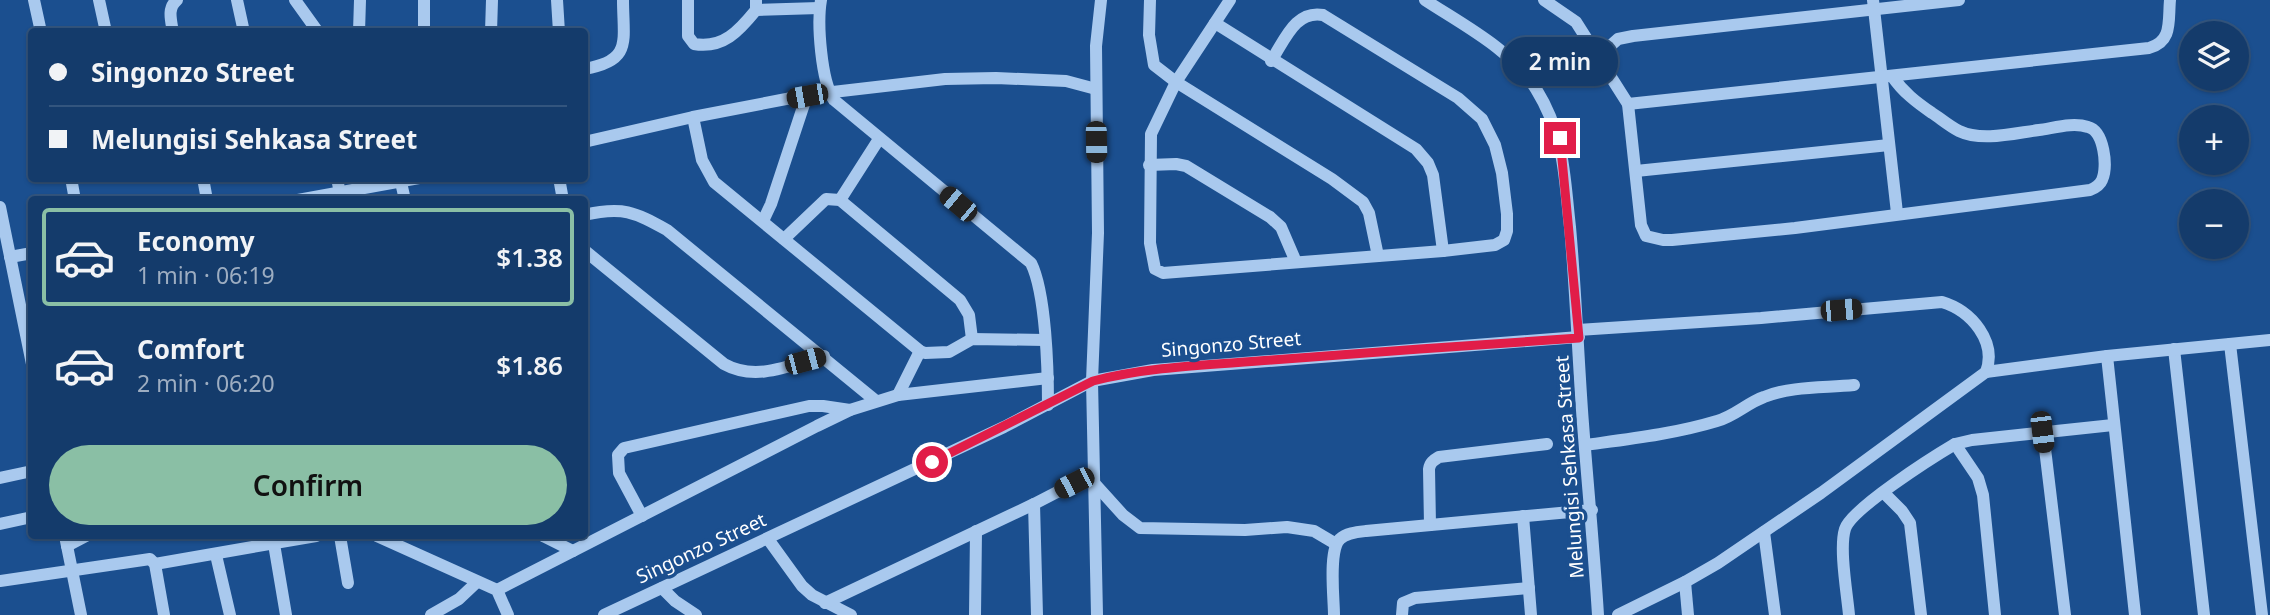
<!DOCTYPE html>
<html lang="en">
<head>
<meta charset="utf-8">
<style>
	:root { --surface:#143b6b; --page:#1d4271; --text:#f1f3f6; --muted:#9dadc1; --line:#33557e; --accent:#8abfa5 }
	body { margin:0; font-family:"Noto Sans",sans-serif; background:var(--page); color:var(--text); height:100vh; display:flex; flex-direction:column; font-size:26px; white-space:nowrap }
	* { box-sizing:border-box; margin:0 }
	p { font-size:23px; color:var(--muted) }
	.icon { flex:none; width:38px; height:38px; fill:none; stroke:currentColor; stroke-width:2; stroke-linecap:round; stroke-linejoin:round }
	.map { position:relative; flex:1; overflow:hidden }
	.details { position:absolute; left:28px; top:196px; width:560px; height:343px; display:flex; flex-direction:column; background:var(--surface); border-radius:7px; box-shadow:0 2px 5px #0004,0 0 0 2px var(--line) }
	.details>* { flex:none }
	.top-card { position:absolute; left:28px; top:28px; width:560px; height:154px; border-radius:7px; box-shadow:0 2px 5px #0004,0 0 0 2px var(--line); display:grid; align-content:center; height:154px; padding:0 21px; background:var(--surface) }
	.buttons { position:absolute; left:2179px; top:21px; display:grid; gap:14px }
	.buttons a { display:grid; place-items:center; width:70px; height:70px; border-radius:50%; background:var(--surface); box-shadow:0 2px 5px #0004,0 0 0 2px var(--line); font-size:35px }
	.end { position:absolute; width:32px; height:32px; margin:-16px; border:9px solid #e11d48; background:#fff; box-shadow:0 0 0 4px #fff }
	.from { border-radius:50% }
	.bubble { position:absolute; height:49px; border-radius:24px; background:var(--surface); box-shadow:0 2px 5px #0004,0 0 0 2px var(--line); font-size:23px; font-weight:600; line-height:49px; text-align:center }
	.car { position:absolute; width:21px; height:42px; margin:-21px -10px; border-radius:9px; box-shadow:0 0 5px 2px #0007; background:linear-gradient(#222 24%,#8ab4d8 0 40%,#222 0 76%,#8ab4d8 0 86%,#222 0) }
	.top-card b { display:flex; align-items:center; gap:24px; height:66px; font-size:26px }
	.top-card b+b { border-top:2px solid var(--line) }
	.top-card i { width:18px; height:18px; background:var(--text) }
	ul { padding:12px 0 0; list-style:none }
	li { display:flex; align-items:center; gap:21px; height:98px; margin:0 14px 10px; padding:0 7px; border:4px solid transparent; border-radius:7px }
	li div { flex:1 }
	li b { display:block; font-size:26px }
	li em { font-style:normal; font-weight:600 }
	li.on { border-color:var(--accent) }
	li>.icon { width:63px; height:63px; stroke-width:1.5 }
	.action { display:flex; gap:14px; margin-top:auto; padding:14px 21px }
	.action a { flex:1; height:80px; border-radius:42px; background:var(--accent); color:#111; font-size:28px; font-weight:600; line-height:80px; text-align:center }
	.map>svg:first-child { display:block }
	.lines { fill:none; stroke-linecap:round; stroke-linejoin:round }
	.minor { stroke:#a9c9ee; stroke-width:12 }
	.route { stroke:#e11d48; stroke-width:9 }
	.labels { text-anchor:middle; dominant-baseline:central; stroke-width:7; stroke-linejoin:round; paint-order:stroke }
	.street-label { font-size:19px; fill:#fff; stroke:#1b4f8f }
</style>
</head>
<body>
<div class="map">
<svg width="2270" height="615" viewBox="0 0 2270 615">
	<rect width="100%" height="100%" fill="#1b4f8f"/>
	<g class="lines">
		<g class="minor">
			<path d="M34,0L41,32"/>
			<path d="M99,0L106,32"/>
			<path d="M237,0L244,32"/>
			<path d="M295,0L318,32"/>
			<path d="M557,0L559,32"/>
			<path d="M688,0V36L694,44C723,49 739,31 756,10V0"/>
			<path d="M821,0C817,23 821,81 834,100L1031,263C1046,293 1048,370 1048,405"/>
			<path d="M1150,0L1149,35L1154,65L1176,82L1332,179L1363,202L1369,213L1378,256"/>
			<path d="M1230,0L1176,82L1151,134L1150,243L1155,269L1163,273L1443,251L1495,245L1504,240L1507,231V214L1502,173L1495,145L1482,119L1458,98L1323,15C1295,10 1285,40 1271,61"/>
			<path d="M1425,0C1463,25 1512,50 1536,89C1565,136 1564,175 1570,227C1576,293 1578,358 1583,424C1588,488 1594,551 1598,615"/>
			<path d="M1544,0L1576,22L1628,104L1641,225L1646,236L1663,240H1672L1795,228L2090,190C2095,188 2100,185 2102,180C2108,166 2104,131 2088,127C2073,122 2054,128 2039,130C2015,133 1982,142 1959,131C1949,126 1940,118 1932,113C1916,102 1903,92 1892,76"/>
			<path d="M1873,0L1897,213"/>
			<path d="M756,10L819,8"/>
			<path d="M1215,23L1416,149L1428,163L1433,175L1443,251"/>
			<path d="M173,32C171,20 167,8 177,0"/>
			<path d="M359,32L360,0"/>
			<path d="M424,32V0"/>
			<path d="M491,32L492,0"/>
			<path d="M1599,56L1618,39L1633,36L1959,0"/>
			<path d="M584,69C633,61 623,41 623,0"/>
			<path d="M1628,104L2149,48C2173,42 2168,20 2170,0"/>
			<path d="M693,117L702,160L714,182L920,351L925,353L949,352L972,339L1045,340"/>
			<path d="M584,142L693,117L807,95L945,79L996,78L1066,81L1096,89"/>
			<path d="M1149,165L1176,164L1186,166L1270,217L1281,227L1296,262"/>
			<path d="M1636,171L1889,145"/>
			<path d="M71,178L75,200"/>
			<path d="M203,178L207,200"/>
			<path d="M337,178L341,199"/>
			<path d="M400,178L405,200"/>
			<path d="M559,178L563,200"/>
			<path d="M298,200L419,178"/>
			<path d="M840,200L879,139"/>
			<path d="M0,207L32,364"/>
			<path d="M584,215C623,206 634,212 667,230L876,401"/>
			<path d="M763,221L771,204L807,95"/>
			<path d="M784,239L826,199L840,200L960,300L969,315L972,339"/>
			<path d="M584,250L724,364C756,382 791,365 824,356"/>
			<path d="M10,257L32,253"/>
			<path d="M1578,330L1761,318L1942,302C1972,311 1997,342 1986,372"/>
			<path d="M2230,344L2262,615"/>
			<path d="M2174,349L2204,615"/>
			<path d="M2107,356L2135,615"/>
			<path d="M898,395L920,351"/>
			<path d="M2043,432L2065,615"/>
			<path d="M1955,444L1978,478L1983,495L1995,615"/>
			<path d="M1585,445C1629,439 1674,434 1717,421C1735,416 1747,403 1764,397C1791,386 1824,388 1854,385"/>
			<path d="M0,478L32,471"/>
			<path d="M1095,484L1123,515L1140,528L1245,530L1287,527L1314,531L1336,544"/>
			<path d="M1884,493L1902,511L1910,523L1921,615"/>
			<path d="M1034,504L1037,615"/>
			<path d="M642,516L619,473L618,455L624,448L809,406H823L850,410"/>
			<path d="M1523,516L1531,615"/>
			<path d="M0,524L32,517"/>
			<path d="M1430,525L1429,469C1430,462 1434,460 1439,457L1547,444"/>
			<path d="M1764,532L1775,615"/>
			<path d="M65,536L81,615"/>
			<path d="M340,536L348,583"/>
			<path d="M377,536L497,590L508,615"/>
			<path d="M543,536L573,551"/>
			<path d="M768,539L802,586L812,595L851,615"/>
			<path d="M274,544L286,615"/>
			<path d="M67,546L86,536"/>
			<path d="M216,555L230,615"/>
			<path d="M155,564L316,536"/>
			<path d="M0,581L150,559L155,564L164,615"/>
			<path d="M1685,582L1688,615"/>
			<path d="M662,588L675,601L696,615"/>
			<path d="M497,590L817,426L850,410L898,395L1048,378"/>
			<path d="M825,603L1034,504L1094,473"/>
			<path d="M431,615L459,599L477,582"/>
			<path d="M604,615L1004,427L1092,381L1153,370L1579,337"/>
			<path d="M975,615L976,531"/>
			<path d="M1097,615L1092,381L1098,233L1096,46L1101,0"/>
			<path d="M1334,615C1334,598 1328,550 1340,539C1346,533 1357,532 1366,531L1592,510"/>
			<path d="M1402,615L1403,603L1415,598L1529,588"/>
			<path d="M1618,615L1685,582L1718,563L1821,493L1986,372L2107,356L2270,340"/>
			<path d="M1849,615C1847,593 1839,548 1845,529C1851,509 1933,457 1955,444L1972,440L2113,425"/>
		</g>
	</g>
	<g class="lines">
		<path class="route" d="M932,462L1093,381C1151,366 1212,365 1272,360C1374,352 1477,345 1579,338L1560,138"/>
	</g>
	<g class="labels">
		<g class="street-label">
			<text transform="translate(1231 344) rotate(-5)">Singonzo Street</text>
			<text transform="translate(1569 467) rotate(-94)">Melungisi Sehkasa Street</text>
			<text transform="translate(701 548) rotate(-25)">Singonzo Street</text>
		</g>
	</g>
</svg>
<div class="buttons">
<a><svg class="icon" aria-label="layers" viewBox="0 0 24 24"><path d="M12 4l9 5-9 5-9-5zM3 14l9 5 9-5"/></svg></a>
<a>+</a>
<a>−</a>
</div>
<i class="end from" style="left:932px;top:462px"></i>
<i class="end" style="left:1560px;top:138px"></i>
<div class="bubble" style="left:1502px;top:37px;width:116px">2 min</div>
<i class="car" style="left:807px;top:96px;rotate:260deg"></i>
<i class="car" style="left:1096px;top:142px;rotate:179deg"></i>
<i class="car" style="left:958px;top:204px;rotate:310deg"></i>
<i class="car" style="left:1841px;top:310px;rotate:85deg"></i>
<i class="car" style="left:805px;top:361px;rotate:75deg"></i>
<i class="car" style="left:2042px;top:432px;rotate:173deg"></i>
<i class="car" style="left:1074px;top:483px;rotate:243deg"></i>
<div class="top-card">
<b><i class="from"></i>Singonzo Street</b>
<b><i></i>Melungisi Sehkasa Street</b>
</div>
<section class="details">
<ul>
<li class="on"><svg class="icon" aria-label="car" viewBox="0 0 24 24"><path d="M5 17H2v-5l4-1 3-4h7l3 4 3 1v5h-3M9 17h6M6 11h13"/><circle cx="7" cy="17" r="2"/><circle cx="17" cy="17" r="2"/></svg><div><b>Economy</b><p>1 min · 06:19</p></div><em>$1.38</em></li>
<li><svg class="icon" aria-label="car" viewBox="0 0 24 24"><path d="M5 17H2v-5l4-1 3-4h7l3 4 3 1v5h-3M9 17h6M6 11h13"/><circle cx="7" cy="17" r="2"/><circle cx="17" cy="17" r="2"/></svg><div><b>Comfort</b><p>2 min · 06:20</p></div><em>$1.86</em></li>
</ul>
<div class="action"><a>Confirm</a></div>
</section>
</div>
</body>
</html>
